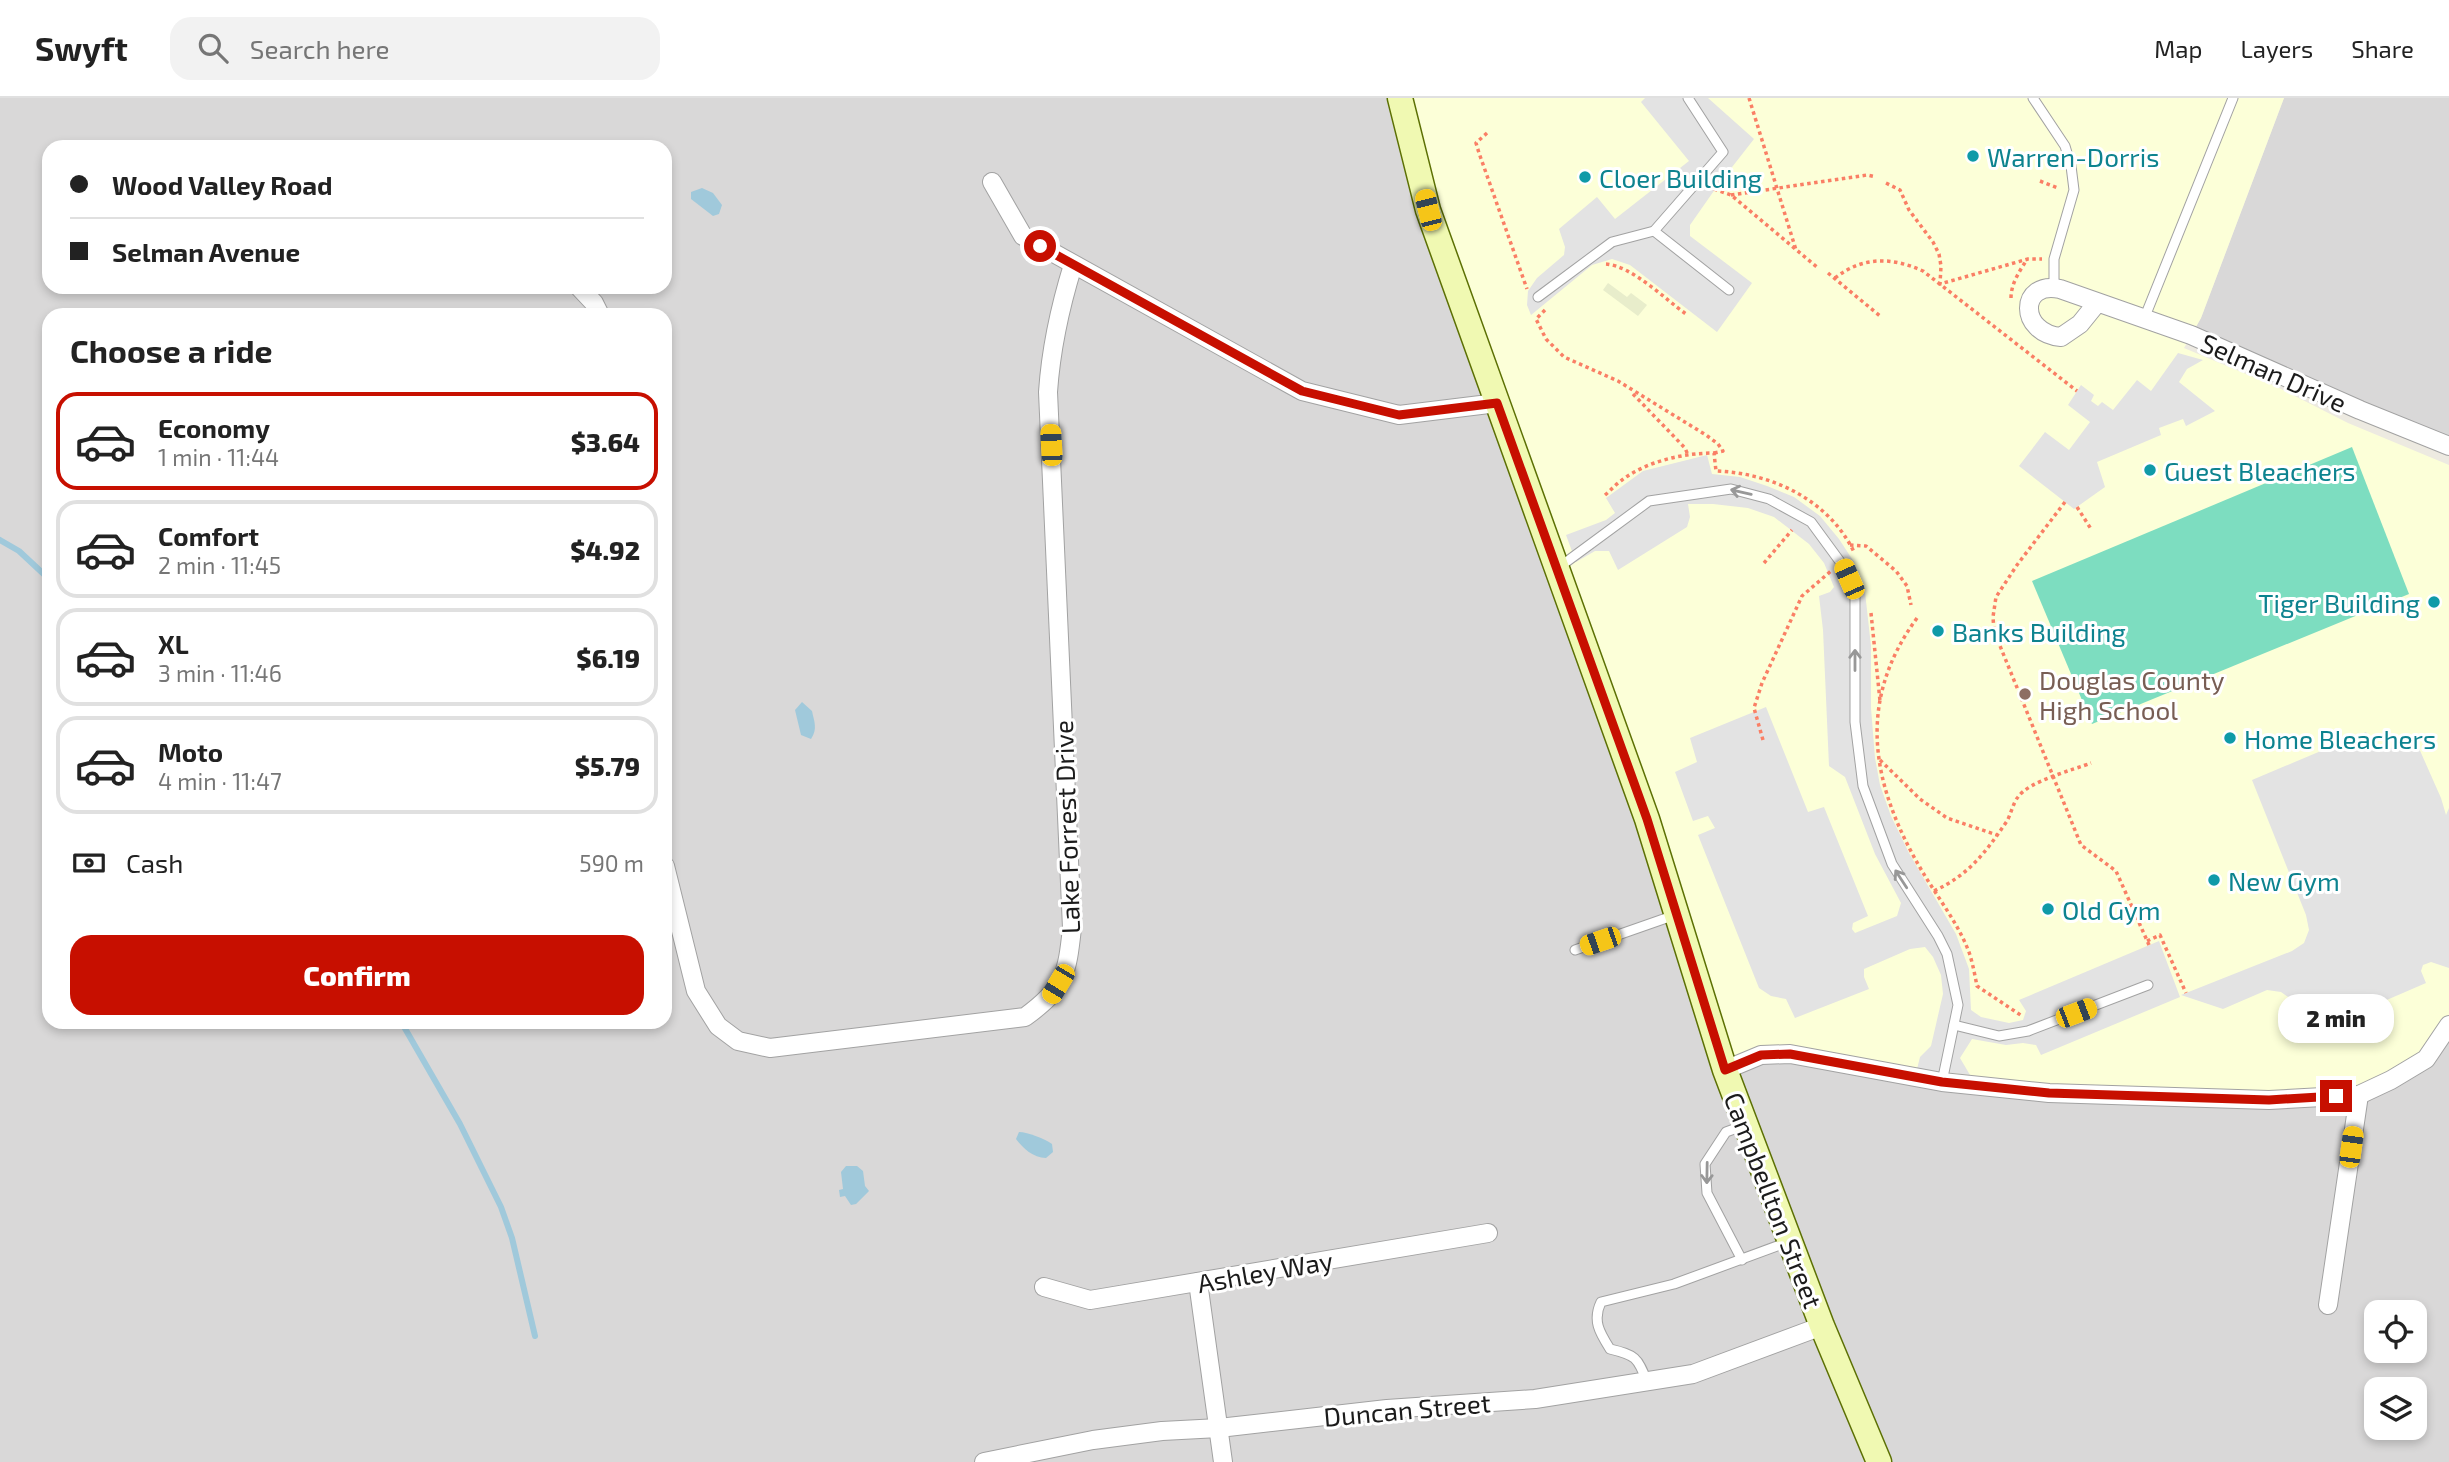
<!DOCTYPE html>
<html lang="en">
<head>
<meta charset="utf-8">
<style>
	:root { --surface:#fff; --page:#f2f2f2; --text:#222; --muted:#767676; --line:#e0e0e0; --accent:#c70f00 }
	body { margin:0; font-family:"Exo 2",sans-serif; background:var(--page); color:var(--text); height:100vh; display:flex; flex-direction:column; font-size:26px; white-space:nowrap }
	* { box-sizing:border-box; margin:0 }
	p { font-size:23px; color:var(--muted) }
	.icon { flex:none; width:38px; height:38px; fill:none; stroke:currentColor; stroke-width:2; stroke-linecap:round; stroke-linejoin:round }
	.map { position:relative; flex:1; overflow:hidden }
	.panel { position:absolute; left:42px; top:210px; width:630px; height:721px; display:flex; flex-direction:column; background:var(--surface); border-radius:21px; box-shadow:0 4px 10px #0003 }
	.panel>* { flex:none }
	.hud { position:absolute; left:42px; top:42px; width:630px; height:154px; border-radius:21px; box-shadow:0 4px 10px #0003; display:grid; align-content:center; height:154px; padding:0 28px; background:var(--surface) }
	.tools { position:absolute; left:2364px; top:1202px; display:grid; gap:14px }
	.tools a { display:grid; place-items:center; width:63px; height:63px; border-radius:14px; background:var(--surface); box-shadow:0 4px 10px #0003; font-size:35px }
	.end { position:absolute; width:32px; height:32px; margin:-16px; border:9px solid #c70f00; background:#fff; box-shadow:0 0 0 4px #fff }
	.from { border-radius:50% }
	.bubble { position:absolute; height:49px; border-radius:21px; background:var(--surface); box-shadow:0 4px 10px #0003; font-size:23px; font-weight:800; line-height:49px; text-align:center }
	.car { position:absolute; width:21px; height:42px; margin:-21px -10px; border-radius:9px; box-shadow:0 0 5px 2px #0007; background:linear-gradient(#f5c518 24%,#345 0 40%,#f5c518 0 76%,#345 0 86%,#f5c518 0) }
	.hud b { display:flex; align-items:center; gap:24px; height:66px; font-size:26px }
	.hud b+b { border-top:2px solid var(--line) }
	.hud i { width:18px; height:18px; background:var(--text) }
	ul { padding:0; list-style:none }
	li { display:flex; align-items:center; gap:21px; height:98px; margin:0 14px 10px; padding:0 14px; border:4px solid var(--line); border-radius:21px }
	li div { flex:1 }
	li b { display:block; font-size:26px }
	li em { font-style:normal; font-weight:800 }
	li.current { border-color:var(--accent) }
	li>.icon { width:63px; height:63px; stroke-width:1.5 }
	h2 { padding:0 28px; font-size:32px; line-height:84px }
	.pay { display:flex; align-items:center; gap:18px; height:77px; padding:0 28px; font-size:26px }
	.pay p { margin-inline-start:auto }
	.action { display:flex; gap:14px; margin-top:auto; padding:14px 28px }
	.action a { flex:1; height:80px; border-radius:21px; background:var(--accent); color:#fff; font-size:28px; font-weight:800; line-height:80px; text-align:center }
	header { display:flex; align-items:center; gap:42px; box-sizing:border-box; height:98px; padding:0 35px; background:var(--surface); border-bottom:2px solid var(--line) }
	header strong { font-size:33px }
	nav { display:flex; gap:38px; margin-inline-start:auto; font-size:24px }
	.search { width:490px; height:63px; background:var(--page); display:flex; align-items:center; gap:18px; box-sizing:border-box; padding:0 24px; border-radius:21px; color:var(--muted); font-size:26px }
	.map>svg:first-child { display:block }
	.residential { fill:#d9d8d8; fill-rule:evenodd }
	.education { fill:#fcffd8 }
	.farmland { fill:#e8edcb }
	.pitch { fill:#7dddc0 }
	.parking { fill:#e3e3e3 }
	.water { fill:#a0c9db }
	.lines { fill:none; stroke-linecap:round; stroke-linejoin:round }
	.stream { stroke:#a0c9db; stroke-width:6 }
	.service-casing { stroke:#a2a2a2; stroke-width:11 }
	.minor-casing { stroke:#a2a2a2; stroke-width:20 }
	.secondary-casing { stroke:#5c7004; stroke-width:27 }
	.path { stroke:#fa7f65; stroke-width:3.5; stroke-dasharray:3.5 3.5; stroke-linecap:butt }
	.service { stroke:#fff; stroke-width:9 }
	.minor { stroke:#fff; stroke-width:18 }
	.secondary { stroke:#f0f9b2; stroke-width:24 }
	.oneway { stroke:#989898 }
	.route { stroke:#c70f00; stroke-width:9 }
	.culture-dot { fill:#0f9aa8; stroke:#fff; stroke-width:2.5 }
	.education-dot { fill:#8d6e63; stroke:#fff; stroke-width:2.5 }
	.labels { text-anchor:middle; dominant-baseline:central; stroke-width:6; stroke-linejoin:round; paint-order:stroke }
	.culture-label { font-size:26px; fill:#0d838f; stroke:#fff; text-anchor:start }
	.street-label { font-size:26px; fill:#1b1b1b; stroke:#fff }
	.education-label { font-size:26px; fill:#785e54; stroke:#fff; text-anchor:start }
</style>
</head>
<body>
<header>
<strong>Swyft</strong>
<div class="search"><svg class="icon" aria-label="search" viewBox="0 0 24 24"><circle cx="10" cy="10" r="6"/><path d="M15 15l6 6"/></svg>Search here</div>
<nav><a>Map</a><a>Layers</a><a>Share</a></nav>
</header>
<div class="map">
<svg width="2449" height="1364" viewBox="0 0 2449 1364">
	<rect width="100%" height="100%" fill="#edeae1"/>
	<g class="residential">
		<path d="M0,0H1407L1761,957L2449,927V1364H0ZM49,49H665V189H49ZM49,217H665V924H49ZM2376,1214H2415V1253H2376ZM2376,1292H2415V1330H2376Z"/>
		<path d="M2284,0H2449V339L2191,237L2201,220Z"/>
	</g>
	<path class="education" d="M1405,0H2284L2201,220L2184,250L2277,289L2348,325L2449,367V927L2426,961L2359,997L2049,995L1790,956L1725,972L1497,305Z"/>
	<path class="farmland" d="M1608,185L1627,199L1631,195L1647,207L1638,218L1603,192Z"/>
	<path class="pitch" d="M2352,349L2409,496L2092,626L2032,483Z"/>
	<g class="parking">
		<path d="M1645,0H1708L1754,41L1718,87L1690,127V138L1752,185L1717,234L1630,167L1612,161L1592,167L1531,217L1527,207L1528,193L1537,180L1564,157L1565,149L1559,131L1597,99L1615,121L1689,63L1641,4Z"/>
		<path d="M2178,255L2203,262L2187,271L2179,284L2215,313L2186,328L2183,321L2159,330L2161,337L2097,364L2105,389L2074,411L2019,368L2045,334L2069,352L2090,324L2068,307L2081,287L2094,297L2091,303L2098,308L2102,304L2113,312L2137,282L2151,293Z"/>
		<path d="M1707,357L1712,376L1740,379L1767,388L1794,399L1820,418L1839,441L1854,464L1865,494L1871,548V610L1875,660L1880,687L1891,718L1909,755L1956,836L1969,871L1971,912L1981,919L2009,925L2023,922L2026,913L2019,902L2159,843L2180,899L2041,957L2036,947L2023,945L2006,947L1972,941L1960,960L1970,977L1917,971L1920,959L1931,948L1943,896L1941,877L1933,859L1925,849L1910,851L1864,871V879L1869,891L1795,920L1786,901L1771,898L1759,890L1698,737L1715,730L1708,718L1693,723L1675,674L1697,664L1690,640L1766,609L1808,714L1824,709L1868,818L1853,825L1852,831L1855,835L1897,818L1901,805L1875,756L1845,679L1829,668L1823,532L1819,498L1830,494L1834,489L1824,465L1809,446L1774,419L1748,410L1713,406H1688L1690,419L1687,429L1618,472L1609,453H1595L1576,464L1566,437L1606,422L1615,415L1606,400L1643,373Z"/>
		<path d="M2366,634L2373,646L2389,651L2414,639L2441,700L2446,717L2449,710V870L2431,864L2423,867L2421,873L2426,885L2308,936L2291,901L2281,894L2267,892L2223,911L2181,897L2292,853L2304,845L2309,832L2306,817L2252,682Z"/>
	</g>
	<g class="water">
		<path d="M702,90L713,95L722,107L719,116L713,118L691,101V94Z"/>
		<path d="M802,604L812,613C814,623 818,631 811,641L801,637L795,612Z"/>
		<path d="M1019,1034C1028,1034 1045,1041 1052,1046L1053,1054L1046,1060C1033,1060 1023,1050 1016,1041Z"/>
		<path d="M846,1068H857L863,1073L865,1088L869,1093L856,1106L851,1107L845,1098L840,1099L839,1092L843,1091L841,1074Z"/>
	</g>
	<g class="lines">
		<g class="stream">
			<path d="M0,442L19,453L49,481"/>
			<path d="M403,927L460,1026L501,1109L512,1140L535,1238"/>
		</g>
		<g class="service-casing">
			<g id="service">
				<path d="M2033,0L2065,48L2071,68L2074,92L2054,161V190"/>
				<path d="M1654,133L1729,192"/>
				<path d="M1538,199L1612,144L1654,133L1723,54L1688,0"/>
				<path d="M2144,221L2233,0"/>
				<path d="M1558,470L1649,403L1731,391L1769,401L1811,424L1841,465L1855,497V624L1863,688L1892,766L1938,838L1947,856L1958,907L1942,984"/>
				<path d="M1575,852L1675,817"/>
				<path d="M1954,927L1999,938L2028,933L2148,887"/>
				<path d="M1742,1162L1707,1095L1705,1066L1726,1034L1745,1027"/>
				<path d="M1647,1284C1638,1259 1635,1257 1610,1251C1600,1235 1592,1223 1601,1204L1674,1186L1788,1144"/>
			</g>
		</g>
		<g class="minor-casing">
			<g id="minor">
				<path d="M992,84L1023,138L1302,293L1399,317L1497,305"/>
				<path d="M579,189L594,205L600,217"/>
				<path d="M2097,205L2080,226L2061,239C2018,235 2019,182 2060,191L2191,237L2360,312L2449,348"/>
				<path d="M665,768L696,893L718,928L738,943L770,950L1025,919C1065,890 1067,876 1072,830L1048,294C1051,250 1060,209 1073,167"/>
				<path d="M1725,972L1761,957L1790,956L1942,984L2049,995L2269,1002L2359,997L2391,982L2426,961L2449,927"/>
				<path d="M1198,1184L1223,1364"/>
				<path d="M1044,1189L1090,1202L1488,1135"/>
				<path d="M2328,1207L2359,997"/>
				<path d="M984,1364L1093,1342L1162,1333L1219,1330L1387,1311L1535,1301L1693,1276L1822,1228"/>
			</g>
		</g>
		<g class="secondary-casing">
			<path id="secondary" d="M1400,0L1428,112L1647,721L1725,972L1822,1228L1879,1364"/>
		</g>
		<g class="path">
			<path d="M1749,0L1796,152"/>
			<path d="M1487,35L1476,45L1479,55L1527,191"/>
			<path d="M2040,83L2058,90"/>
			<path d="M1886,85L1900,92L1909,112L1933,144L1939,156L1941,168L1940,186L2028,161H2042"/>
			<path d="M1714,91L1731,97L1818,170"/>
			<path d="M1731,97L1867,77L1876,79"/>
			<path d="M1606,166C1632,168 1665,201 1686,216"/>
			<path d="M1828,175L1880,218"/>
			<path d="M1835,180C1863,158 1892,159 1923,173L2077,293"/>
			<path d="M2011,200C2011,186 2019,174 2026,163"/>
			<path d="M1545,212L1536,221L1546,241L1564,259L1618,283L1706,337L1718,346L1723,353L1714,355"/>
			<path d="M1633,296L1685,350L1688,357"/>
			<path d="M1605,397C1611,392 1616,386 1622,382C1647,363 1684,355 1714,355L1716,373C1772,375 1829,402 1854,454"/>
			<path d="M2065,404L2017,467L1996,499L1993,519L1994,533L2081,747L2116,773L2149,847"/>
			<path d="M2077,409L2091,431"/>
			<path d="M1850,447L1866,448L1896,473L1907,488L1911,507"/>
			<path d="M1764,465L1792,432"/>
			<path d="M1871,515L1880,603"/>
			<path d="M1917,520C1855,605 1872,688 1922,773C1938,800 1960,828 1970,857C1973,867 1975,878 1977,888L2022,918"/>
			<path d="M1763,642L1754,610L1762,585L1802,498L1831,473"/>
			<path d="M1880,662L1920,701L1947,720L1997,737"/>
			<path d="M1934,793C1970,776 1985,755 2007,723C2011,716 2013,705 2018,699C2029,683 2073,672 2091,665"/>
			<path d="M2147,843L2160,837L2186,895"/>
		</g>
		<use href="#service" class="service"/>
		<use href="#minor" class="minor"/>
		<use href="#secondary" class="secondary"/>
	</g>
	<defs><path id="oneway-shaft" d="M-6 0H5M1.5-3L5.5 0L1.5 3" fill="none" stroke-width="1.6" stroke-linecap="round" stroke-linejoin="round" transform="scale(1.75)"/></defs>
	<g class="oneway">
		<use href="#oneway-shaft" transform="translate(1741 394) rotate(-167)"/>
		<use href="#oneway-shaft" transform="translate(1855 562) rotate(-90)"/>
		<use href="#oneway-shaft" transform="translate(1901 781) rotate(-123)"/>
		<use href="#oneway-shaft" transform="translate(1707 1075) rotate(91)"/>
	</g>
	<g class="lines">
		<path class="route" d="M1040,148L1302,293L1399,317L1497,305L1647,721L1725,972L1761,957L1790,956L1942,984L2049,995L2269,1002L2336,998"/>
	</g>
	<g class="culture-dot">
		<circle cx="1973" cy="58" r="7"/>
		<circle cx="1585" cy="79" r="7"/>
		<circle cx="2150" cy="372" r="7"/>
		<circle cx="2434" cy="504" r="7"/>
		<circle cx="1938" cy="533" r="7"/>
		<circle cx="2230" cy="640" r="7"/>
		<circle cx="2214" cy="782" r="7"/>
		<circle cx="2048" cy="811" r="7"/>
	</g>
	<circle class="education-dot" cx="2025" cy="596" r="7"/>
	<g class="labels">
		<g class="culture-label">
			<text x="1987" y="58">Warren-Dorris</text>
			<text x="1599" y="79">Cloer Building</text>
			<text x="2164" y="372">Guest Bleachers</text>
			<text x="2420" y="504" text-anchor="end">Tiger Building</text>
			<text x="1952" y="533">Banks Building</text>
			<text x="2244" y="640">Home Bleachers</text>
			<text x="2228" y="782">New Gym</text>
			<text x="2062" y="811">Old Gym</text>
		</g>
		<g class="street-label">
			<text transform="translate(2274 274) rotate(24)">Selman Drive</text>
			<text transform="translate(1066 729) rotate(-92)">Lake Forrest Drive</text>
			<text transform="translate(1774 1102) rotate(69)">Campbellton Street</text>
			<text transform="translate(1265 1173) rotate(-10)">Ashley Way</text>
			<text transform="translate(1407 1311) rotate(-5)">Duncan Street</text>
		</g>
		<g class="education-label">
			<text x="2039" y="581">Douglas County<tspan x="2039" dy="30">High School</tspan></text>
		</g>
	</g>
</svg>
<div class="tools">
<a><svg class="icon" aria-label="locate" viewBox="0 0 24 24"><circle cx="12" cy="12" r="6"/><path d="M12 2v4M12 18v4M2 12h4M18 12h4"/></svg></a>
<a><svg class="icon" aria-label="layers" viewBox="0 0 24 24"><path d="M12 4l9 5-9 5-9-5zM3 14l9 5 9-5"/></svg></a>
</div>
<i class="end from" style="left:1040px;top:148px"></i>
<i class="end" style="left:2336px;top:998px"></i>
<div class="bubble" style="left:2278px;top:896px;width:116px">2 min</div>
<i class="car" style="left:1428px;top:112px;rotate:346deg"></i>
<i class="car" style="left:1051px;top:347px;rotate:357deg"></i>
<i class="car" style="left:1849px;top:481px;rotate:336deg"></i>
<i class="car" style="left:1600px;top:843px;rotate:251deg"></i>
<i class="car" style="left:1058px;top:886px;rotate:211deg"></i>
<i class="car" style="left:2076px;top:915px;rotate:69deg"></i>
<i class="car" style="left:2351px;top:1049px;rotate:8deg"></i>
<div class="hud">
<b><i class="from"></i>Wood Valley Road</b>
<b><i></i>Selman Avenue</b>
</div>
<section class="panel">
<h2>Choose a ride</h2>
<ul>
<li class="current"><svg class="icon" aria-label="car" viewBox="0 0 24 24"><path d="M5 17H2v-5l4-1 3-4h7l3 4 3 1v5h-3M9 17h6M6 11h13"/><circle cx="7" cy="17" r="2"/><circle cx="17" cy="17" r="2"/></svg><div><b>Economy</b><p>1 min · 11:44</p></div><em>$3.64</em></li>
<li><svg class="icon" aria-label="car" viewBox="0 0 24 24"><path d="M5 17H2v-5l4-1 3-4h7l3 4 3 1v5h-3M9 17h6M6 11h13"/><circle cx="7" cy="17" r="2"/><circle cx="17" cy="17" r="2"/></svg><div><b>Comfort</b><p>2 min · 11:45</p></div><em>$4.92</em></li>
<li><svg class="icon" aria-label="car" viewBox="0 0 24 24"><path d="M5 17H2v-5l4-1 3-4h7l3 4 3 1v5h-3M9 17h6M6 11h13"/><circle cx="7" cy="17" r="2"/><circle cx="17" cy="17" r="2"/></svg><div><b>XL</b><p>3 min · 11:46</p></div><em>$6.19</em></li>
<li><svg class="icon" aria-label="car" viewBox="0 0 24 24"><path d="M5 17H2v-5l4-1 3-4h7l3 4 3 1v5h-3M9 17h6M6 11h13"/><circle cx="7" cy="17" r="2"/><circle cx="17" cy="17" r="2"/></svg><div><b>Moto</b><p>4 min · 11:47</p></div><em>$5.79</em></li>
</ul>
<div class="pay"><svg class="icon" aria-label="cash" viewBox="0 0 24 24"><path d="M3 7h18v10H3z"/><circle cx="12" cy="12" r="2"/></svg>Cash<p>590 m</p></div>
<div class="action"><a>Confirm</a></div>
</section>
</div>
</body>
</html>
